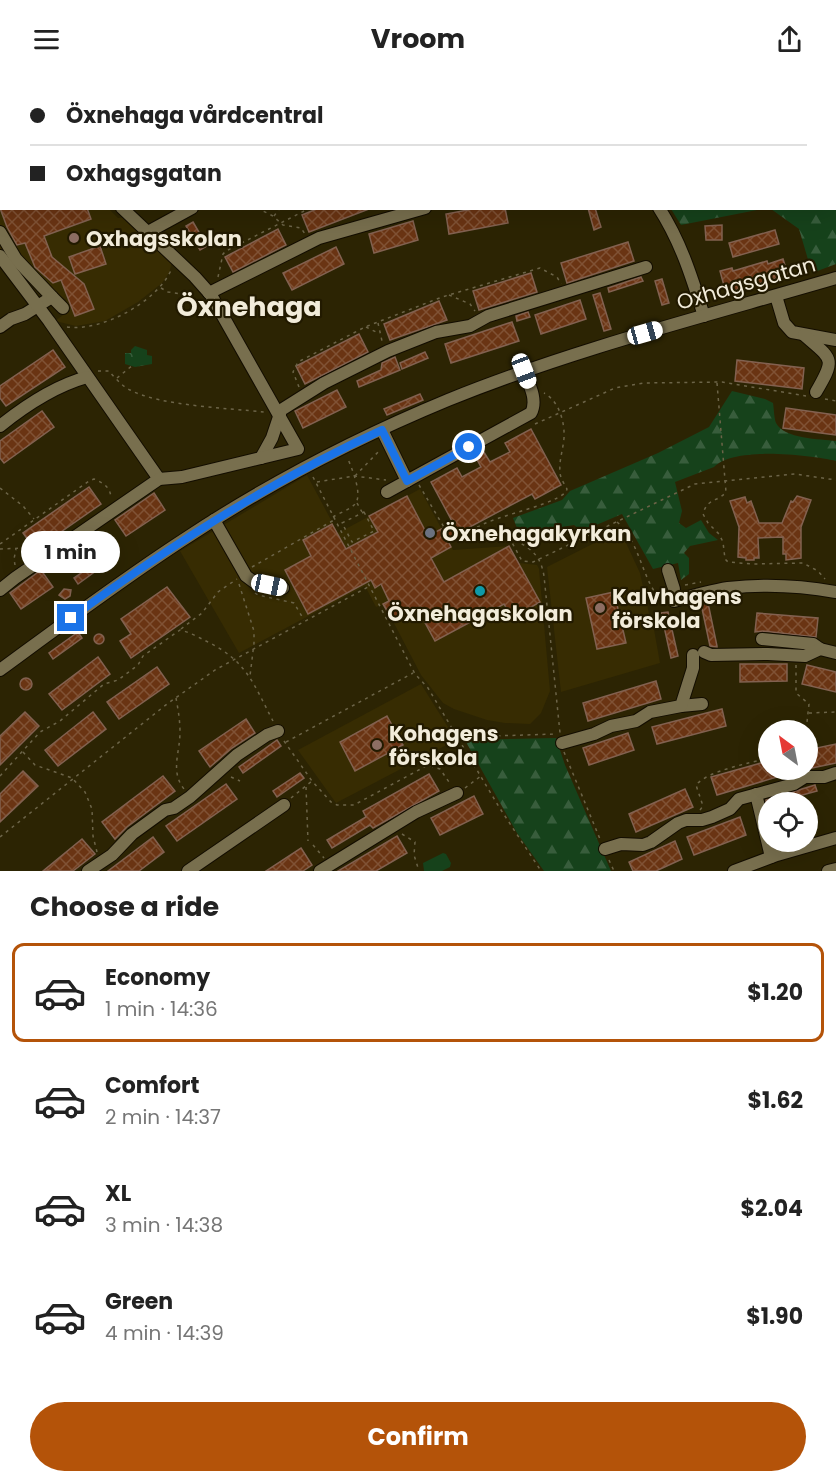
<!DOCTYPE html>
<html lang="en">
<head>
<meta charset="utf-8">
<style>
	:root { --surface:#fff; --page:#f2f2f2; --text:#222; --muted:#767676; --line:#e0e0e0; --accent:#b45309 }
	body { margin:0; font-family:Poppins,sans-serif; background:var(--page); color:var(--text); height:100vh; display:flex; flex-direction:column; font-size:22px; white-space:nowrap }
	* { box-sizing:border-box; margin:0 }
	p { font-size:20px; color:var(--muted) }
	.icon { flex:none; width:33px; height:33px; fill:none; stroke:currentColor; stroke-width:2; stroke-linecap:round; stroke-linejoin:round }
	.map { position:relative; height:793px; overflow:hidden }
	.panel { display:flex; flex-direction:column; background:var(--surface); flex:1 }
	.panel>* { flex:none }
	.guide { position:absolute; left:0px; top:0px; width:837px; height:132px; box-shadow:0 6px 24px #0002; display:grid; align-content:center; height:132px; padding:0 30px; background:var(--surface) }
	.needle { width:39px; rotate:328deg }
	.fabs { position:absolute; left:758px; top:642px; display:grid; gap:12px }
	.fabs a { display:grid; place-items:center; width:60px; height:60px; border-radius:50%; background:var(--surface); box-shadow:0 6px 24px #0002; font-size:30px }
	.end { position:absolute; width:27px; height:27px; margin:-14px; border:8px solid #1a73e8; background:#fff; box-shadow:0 0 0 3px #fff }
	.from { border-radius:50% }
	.bubble { position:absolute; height:42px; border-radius:21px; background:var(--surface); box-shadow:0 6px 24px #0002; font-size:20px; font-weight:700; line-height:42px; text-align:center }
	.car { position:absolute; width:18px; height:36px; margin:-18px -9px; border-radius:8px; box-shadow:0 0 4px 2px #0007; background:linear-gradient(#fff 24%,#345 0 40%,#fff 0 76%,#345 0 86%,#fff 0) }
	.guide b { display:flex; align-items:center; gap:21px; height:57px; font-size:22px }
	.guide b+b { border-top:2px solid var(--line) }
	.guide i { width:15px; height:15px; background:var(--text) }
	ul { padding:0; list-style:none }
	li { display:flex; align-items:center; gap:18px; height:99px; margin:0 12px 9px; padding:0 18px; border:3px solid transparent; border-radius:12px }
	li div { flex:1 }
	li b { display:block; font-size:22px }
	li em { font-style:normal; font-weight:700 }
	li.on { border-color:var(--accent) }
	li>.icon { width:54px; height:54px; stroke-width:1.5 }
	h2 { padding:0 30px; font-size:27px; line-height:72px }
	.button { display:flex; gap:12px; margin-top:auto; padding:12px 30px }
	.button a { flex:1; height:69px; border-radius:36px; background:var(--accent); color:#fff; font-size:24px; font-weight:700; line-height:69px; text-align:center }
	header { display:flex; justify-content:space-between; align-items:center; height:78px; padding:0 30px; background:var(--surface); font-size:27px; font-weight:700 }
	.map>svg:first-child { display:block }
	.built { fill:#372c02 }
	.forest { fill:url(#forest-firs) }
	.park { fill:url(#park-crowns) }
	.pitch { fill:#16421b }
	.building { fill:url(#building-cross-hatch); stroke:#826150; stroke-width:1.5 }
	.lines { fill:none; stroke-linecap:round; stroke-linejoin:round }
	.minor-casing { stroke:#130d00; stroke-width:14 }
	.path { stroke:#6c6448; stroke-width:1.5; stroke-dasharray:3 4.5; stroke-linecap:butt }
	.minor { stroke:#786f4e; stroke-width:12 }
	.route { stroke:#1a73e8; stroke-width:8 }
	.education-dot { fill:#8d6e63; stroke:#221a00; stroke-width:2 }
	.worship-dot { fill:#6b7280; stroke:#221a00; stroke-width:2 }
	.culture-dot { fill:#0f9aa8; stroke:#221a00; stroke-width:2 }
	.labels { text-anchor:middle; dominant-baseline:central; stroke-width:4.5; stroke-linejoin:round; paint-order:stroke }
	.poi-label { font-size:21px; font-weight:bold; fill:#f2ecda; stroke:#221a00; text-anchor:start }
	.street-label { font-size:21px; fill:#f2ecda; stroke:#221a00 }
	.district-label { font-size:27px; font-weight:bold; fill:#f2ecda; stroke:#221a00 }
</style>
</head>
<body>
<header><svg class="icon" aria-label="menu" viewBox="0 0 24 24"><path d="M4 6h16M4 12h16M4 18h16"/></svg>Vroom<svg class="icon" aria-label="share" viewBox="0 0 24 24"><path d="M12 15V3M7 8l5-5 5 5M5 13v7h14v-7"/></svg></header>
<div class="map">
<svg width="836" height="793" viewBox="0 0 836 793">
	<defs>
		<pattern id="forest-firs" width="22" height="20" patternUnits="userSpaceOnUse" patternTransform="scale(1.5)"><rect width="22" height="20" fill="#16421b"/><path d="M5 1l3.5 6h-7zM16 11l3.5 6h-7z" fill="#385d3c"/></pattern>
		<pattern id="park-crowns" width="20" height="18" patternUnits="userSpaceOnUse" patternTransform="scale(1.5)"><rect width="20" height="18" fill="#16421b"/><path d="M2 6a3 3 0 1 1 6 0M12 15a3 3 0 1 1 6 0" fill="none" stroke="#385d3c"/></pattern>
		<pattern id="building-cross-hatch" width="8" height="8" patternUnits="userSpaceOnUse" patternTransform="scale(1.5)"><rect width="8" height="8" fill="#6a3413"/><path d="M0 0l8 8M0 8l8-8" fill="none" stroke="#805235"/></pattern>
	</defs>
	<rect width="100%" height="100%" fill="#2c2403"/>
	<g class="built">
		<path d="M0,77H1L2,130L109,131L118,140L125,139L172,184L169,195L162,205L138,224L105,243L76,248L55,243L66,235L68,228L66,222L51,213L24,187L16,192L0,171Z"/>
		<path d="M307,397L338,455L420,411L453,472L509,468L519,485L537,487L539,491L550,613L541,635L530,646L505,645L487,642L454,631L443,625L421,597L384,526L376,529L365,508L239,575L180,473Z"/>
		<path d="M620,452L640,495L650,540H652L660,585L561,614L547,489Z"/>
		<path d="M421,606L456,662L336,725L298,672Z"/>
	</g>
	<g class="forest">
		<path d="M528,0H619L622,1L528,2Z"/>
		<path d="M689,0H836V93V2Z"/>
		<path d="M671,131H762L681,147Z"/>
		<path d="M771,131H834L836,132V186L812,195L799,151Z"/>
		<path d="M732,313L765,321L773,325C774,331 774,340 776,345C784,361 820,361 836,363V383C810,377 733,368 714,389L675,404L682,433L679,445L686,450L701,442L709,455L718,462L690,468L684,475L689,480V496L681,502L678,485L653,491L622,436L582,453L574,447L533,454L517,450L513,440L562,422L570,413L658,375L709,349Z"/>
		<path d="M556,660L565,687L611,793H544L517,755L466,664L469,662Z"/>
	</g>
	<path class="park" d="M135,268L147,272V277L152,278V286L135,289L125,286V275H131V272Z"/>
	<path class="pitch" d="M443,775L446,776L451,785L450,789L442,793H424L423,785Z"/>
	<g class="building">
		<path d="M0,130H87L91,141L44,158L52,179L84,206L94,231L75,238L61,202L53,205L35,189L25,165L17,167L7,149Z"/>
		<path d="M319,130H369V131L309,154L302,137Z"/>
		<path d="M478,130H505L508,145L449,156L446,136Z"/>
		<path d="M588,130H595L601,149L594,152Z"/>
		<path d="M413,143L418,162L374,175L369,156Z"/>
		<path d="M193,144L207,168L200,172L186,148Z"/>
		<path d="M722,147V162H706L705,148Z"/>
		<path d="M278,151L286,167L233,194L225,179Z"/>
		<path d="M775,152L779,166L733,179L729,165Z"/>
		<path d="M628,164L634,183L567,205L561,185Z"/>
		<path d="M100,168L106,186L75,196L69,179Z"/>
		<path d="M336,169L344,186L292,212L283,195Z"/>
		<path d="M783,181L788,197L726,215L720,193L732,190L733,193L767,183L768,186Z"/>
		<path d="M531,195L537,214L479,232L473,213Z"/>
		<path d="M641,199L643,203L609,214L608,210Z"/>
		<path d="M662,201L669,225L662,227L655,203Z"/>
		<path d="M600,215L611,251L604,253L593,217Z"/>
		<path d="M580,222L586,241L541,256L535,237Z"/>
		<path d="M439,223L447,242L390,262L384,246Z"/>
		<path d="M528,234L530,239L517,243L516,238Z"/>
		<path d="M512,244L519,263L451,285L445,266Z"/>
		<path d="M359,256L368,274L305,306L296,288Z"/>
		<path d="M53,272L65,289L6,328L0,320V308Z"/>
		<path d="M425,274L428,280L402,291L400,285Z"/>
		<path d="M395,279L400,292L359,309L357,303L381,292L382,285Z"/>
		<path d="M737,282L804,290L802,311L735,303Z"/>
		<path d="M337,312L346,329L303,350L295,333Z"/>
		<path d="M420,316L423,322L387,337L384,331Z"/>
		<path d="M786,330L836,337V357L783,350Z"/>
		<path d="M42,333L54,349L4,385L0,380V363Z"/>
		<path d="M531,351L561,407L535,421L532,416L447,461L451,469L431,480L444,504L509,468L540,524L512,540L504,526L435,563L417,530L393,543L383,526L389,523L381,506L375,510L371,502L308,536L285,492L311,478L303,462L332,446L346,471L378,454L369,438L407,418L428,458L453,445L431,404L457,390L462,399L481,389L474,376L482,371L490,384L510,374L505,365Z"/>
		<path d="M89,409L101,426L35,472L23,455Z"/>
		<path d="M154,415L165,432L126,458L115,442Z"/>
		<path d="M797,418L811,422L801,449V480L786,482V476H783V459L758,460L759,480H754V482H746V480L738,479L739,449L730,423L745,419L747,425L751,423L759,445H782L791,423L793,424Z"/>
		<path d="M101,455L105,460L67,487L63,481Z"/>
		<path d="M100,482L104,487L78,506L74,500Z"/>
		<path d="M41,492L53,509L21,531L10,515Z"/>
		<path d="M167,509L190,539L131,580L120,563L131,556L121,541Z"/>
		<path d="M64,511L71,512L70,518L65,521L59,517Z"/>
		<path d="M614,514L626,565L597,571L586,520Z"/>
		<path d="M708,525L717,568V569L710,568L701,526Z"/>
		<path d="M668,534L678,578L671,580L661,535Z"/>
		<path d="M757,535L818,540L816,559L763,553L755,554Z"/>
		<path d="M78,554L82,560L53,581L49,575Z"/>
		<circle cx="99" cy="561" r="5"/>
		<path d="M98,579L110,596L62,632L49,616Z"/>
		<path d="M740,586H787V603L740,604Z"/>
		<path d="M807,587L836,594V614L802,606Z"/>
		<path d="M157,589L169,606L119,641L107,624Z"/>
		<circle cx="26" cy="606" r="6"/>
		<path d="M656,603L661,621L588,643L583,625Z"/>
		<path d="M722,631L726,648L657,666L652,649Z"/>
		<path d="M25,634L39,648L0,687V658Z"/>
		<path d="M93,634L106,651L58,688L45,672Z"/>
		<path d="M387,638L403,667L355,693L340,664Z"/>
		<path d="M246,641L255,655L232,670L210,689L199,673Z"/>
		<path d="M628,655L634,672L589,687L583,670Z"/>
		<path d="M277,662L281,668L243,695L239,689Z"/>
		<path d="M836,666V685L807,691V672Z"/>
		<path d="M768,683V692H797V693L717,717L711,699Z"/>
		<path d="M23,693L38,708L0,744V716Z"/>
		<path d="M300,695L304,700L277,719L273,713Z"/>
		<path d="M429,696L439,713L373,750L370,747L332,770L327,762L366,739L363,733Z"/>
		<path d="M163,698L175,713L127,749L115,761L102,744Z"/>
		<path d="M226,706L237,721L177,763L166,748Z"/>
		<path d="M815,707L817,713L777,724H766V722Z"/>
		<path d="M685,711L693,729L636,754L629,736Z"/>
		<path d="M474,718L483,736L440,757L431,740Z"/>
		<path d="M740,739L746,757L694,777L687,759Z"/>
		<path d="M397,758L407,775L376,793H338Z"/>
		<path d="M153,759L164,774L139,793H108Z"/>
		<path d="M82,761L95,776L73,793H43Z"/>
		<path d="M675,763L682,781L656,793H633L629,784Z"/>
		<path d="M301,770L312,787L303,793H266Z"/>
	</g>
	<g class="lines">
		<g class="minor-casing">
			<g id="minor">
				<path d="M452,0L453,2"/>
				<path d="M664,0L667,2"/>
				<path d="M50,2L53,0"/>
				<path d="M335,2L339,0"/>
				<path d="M0,21L2,23"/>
				<path d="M836,112V113"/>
				<path d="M659,130C681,164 692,200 704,238"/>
				<path d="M0,154L16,181L52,219L25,236L11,241L0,249"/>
				<path d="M148,154L192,130"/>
				<path d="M0,178L49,243L159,401"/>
				<path d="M209,215L319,160L425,130"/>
				<path d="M776,218L784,245L792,254L836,262"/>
				<path d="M52,219L63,230"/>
				<path d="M804,257C833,282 836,280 816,314"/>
				<path d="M278,334L324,305L388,273L436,254L470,248L488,238L646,189"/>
				<path d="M0,348C26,327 55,308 87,299"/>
				<path d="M382,352L407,403L531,335C538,322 529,306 524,293"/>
				<path d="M261,380L272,360L280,336"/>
				<path d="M387,414L407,403"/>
				<path d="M214,442L246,498L254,504L283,510"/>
				<path d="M668,492L674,511"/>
				<path d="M0,512L15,500L159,401L182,399L298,371L211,217L195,199L122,130"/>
				<path d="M674,523C692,518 710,513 728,510C763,506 802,508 836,514"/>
				<path d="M762,561L813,566L820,571"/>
				<path d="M704,574L711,577L768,576L805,578L820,571L836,575"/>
				<path d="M0,592C60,548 120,503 183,462C266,407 356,360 448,322C574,271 706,238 836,200"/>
				<path d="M681,628L702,626"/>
				<path d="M562,665L594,656L611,648L636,643L650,634L681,628L693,590V577"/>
				<path d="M756,716L771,779"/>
				<path d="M605,771L621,766L643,767L651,764L678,745L686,742H702L712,739L730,731L739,721L794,706L805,699H824L836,695"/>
				<path d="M88,793L112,777L132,756L165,732L174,730L190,719L237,677L267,657L278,653"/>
				<path d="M188,793L284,727"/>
				<path d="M320,793L416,734L457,715"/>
				<path d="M734,793L777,777L836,760"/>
				<path d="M828,793L836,791"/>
			</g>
		</g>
		<g class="path">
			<path d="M21,0L22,2"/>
			<path d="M323,0V2"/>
			<path d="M161,2V0"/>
			<path d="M240,2L243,0"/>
			<path d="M0,46L2,45"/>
			<path d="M257,130L273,138L283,147L301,150L305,156"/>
			<path d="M274,138L280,130"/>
			<path d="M218,199L223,176L226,173L310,130"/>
			<path d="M161,210L168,214L196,218"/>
			<path d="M449,217L470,226L475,233"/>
			<path d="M378,245L382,263"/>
			<path d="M67,249C102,254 159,223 172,190"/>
			<path d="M366,249L378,255"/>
			<path d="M98,293H109C115,300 122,308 130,312C161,328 227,330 264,334"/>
			<path d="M117,300L133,287"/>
			<path d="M717,305L726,414C718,424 707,420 703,436L708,445L719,456L723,464L725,481L728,484L752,486L803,485L818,493L825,501"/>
			<path d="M299,309L293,294L298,284L365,249L442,219L540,190L557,199L561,206"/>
			<path d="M825,321L836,323"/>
			<path d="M535,346L615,310L644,305L722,304L806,318"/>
			<path d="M355,398L381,371"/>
			<path d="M313,399L415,596L428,610L499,729L541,793"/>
			<path d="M317,404L354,398L386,402"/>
			<path d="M419,407L451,461C482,466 498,448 528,470C538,477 542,486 544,498L560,655"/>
			<path d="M0,410L23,428L34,441"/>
			<path d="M357,425L362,434"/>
			<path d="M364,434L374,453L352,464L342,445Z"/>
			<path d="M333,439C339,435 349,432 354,427C364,419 352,391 348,381"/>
			<path d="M617,444C637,461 641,492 654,513"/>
			<path d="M466,459C477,439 546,432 566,414L567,411C564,405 560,400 560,394C559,382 563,372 564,360C565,344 559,323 544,315"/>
			<path d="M509,459L522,483L533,484L695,406L795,396L836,402"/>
			<path d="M0,466L89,403L94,401C104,405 111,410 111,421"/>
			<path d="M0,471L24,470L33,476"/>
			<path d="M15,487L14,481L16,471"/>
			<path d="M252,489L334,442"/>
			<path d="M239,506L254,553V565L250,598"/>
			<path d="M685,507L701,504"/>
			<path d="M255,515L258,517L294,525L304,542"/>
			<path d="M632,521L663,513"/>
			<path d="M181,551L202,535L218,514L237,501"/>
			<path d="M796,587V615L809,626L807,644L801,652"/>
			<path d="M176,620C178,631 180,642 180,654C180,675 170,693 184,711"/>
			<path d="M809,635L836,634"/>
			<path d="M460,659L557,656"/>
			<path d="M284,663L312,703L331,724L337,727H354L428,687L440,691L451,707"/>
			<path d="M286,664L413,595"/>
			<path d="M23,674L35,687L72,700L85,714L92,731L93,758L97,774"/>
			<path d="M564,674L600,761"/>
			<path d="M0,698L40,654L60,643L104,606L118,602L138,587L143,578L180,552C189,554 198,559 206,563C247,583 253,605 273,643"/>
			<path d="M231,699L240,703"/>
			<path d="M306,709L308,763"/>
			<path d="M465,710L481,698"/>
			<path d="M291,720L312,703"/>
			<path d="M700,732L703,728L696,707C709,692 748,686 768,680"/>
			<path d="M402,756L415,764L414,777L419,793"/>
			<path d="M0,759L167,626L215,592L368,509"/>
			<path d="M313,767L324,780"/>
			<path d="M609,782L614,793"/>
		</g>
		<use href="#minor" class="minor"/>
	</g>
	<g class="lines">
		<path class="route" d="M71,540C169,468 271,403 382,352L407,403L469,369"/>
	</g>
	<g class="education-dot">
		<circle cx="74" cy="160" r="6"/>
		<circle cx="600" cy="530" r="6"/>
		<circle cx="377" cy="667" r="6"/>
	</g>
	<circle class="worship-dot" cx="430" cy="455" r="6"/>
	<circle class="culture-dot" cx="480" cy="513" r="6"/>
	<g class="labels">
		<g class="poi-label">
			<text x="86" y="160">Oxhagsskolan</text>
			<text x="442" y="455">Öxnehagakyrkan</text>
			<text x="612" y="518">Kalvhagens<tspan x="612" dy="24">förskola</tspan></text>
			<text x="480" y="535" text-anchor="middle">Öxnehagaskolan</text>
			<text x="389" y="655">Kohagens<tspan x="389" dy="24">förskola</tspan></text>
		</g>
		<g class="street-label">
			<text transform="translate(746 205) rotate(-16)">Oxhagsgatan</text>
		</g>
		<g class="district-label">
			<text x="249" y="228">Öxnehaga</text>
		</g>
	</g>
</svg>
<div class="fabs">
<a><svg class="needle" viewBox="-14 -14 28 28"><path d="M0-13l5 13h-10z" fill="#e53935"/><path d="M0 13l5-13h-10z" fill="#767676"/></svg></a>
<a><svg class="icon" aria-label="locate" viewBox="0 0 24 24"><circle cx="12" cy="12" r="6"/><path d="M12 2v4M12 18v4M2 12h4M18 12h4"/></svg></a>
</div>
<i class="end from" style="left:469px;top:369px"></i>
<i class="end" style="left:71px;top:540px"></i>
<div class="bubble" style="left:21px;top:453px;width:99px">1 min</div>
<i class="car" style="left:645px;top:255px;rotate:74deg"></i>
<i class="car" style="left:524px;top:293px;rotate:159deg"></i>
<i class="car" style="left:269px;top:507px;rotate:102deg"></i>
<div class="guide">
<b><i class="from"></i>Öxnehaga vårdcentral</b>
<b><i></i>Oxhagsgatan</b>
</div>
</div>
<section class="panel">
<h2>Choose a ride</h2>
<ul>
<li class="on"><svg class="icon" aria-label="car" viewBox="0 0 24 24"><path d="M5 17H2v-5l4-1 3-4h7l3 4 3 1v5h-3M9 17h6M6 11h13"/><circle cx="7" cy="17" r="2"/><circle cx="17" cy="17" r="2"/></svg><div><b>Economy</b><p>1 min · 14:36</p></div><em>$1.20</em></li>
<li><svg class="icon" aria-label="car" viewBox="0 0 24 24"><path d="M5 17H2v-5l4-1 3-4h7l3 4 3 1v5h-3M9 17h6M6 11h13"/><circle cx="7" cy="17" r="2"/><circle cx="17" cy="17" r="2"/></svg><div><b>Comfort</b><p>2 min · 14:37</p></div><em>$1.62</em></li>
<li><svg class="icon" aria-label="car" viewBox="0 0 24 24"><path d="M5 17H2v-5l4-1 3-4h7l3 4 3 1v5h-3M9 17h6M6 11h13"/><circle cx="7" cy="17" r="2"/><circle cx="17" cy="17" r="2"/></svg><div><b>XL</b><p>3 min · 14:38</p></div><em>$2.04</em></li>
<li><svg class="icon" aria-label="car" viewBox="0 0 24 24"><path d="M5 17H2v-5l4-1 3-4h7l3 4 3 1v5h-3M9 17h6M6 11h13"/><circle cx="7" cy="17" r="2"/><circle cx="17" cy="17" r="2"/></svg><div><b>Green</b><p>4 min · 14:39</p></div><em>$1.90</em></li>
</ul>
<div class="button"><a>Confirm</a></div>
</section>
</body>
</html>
